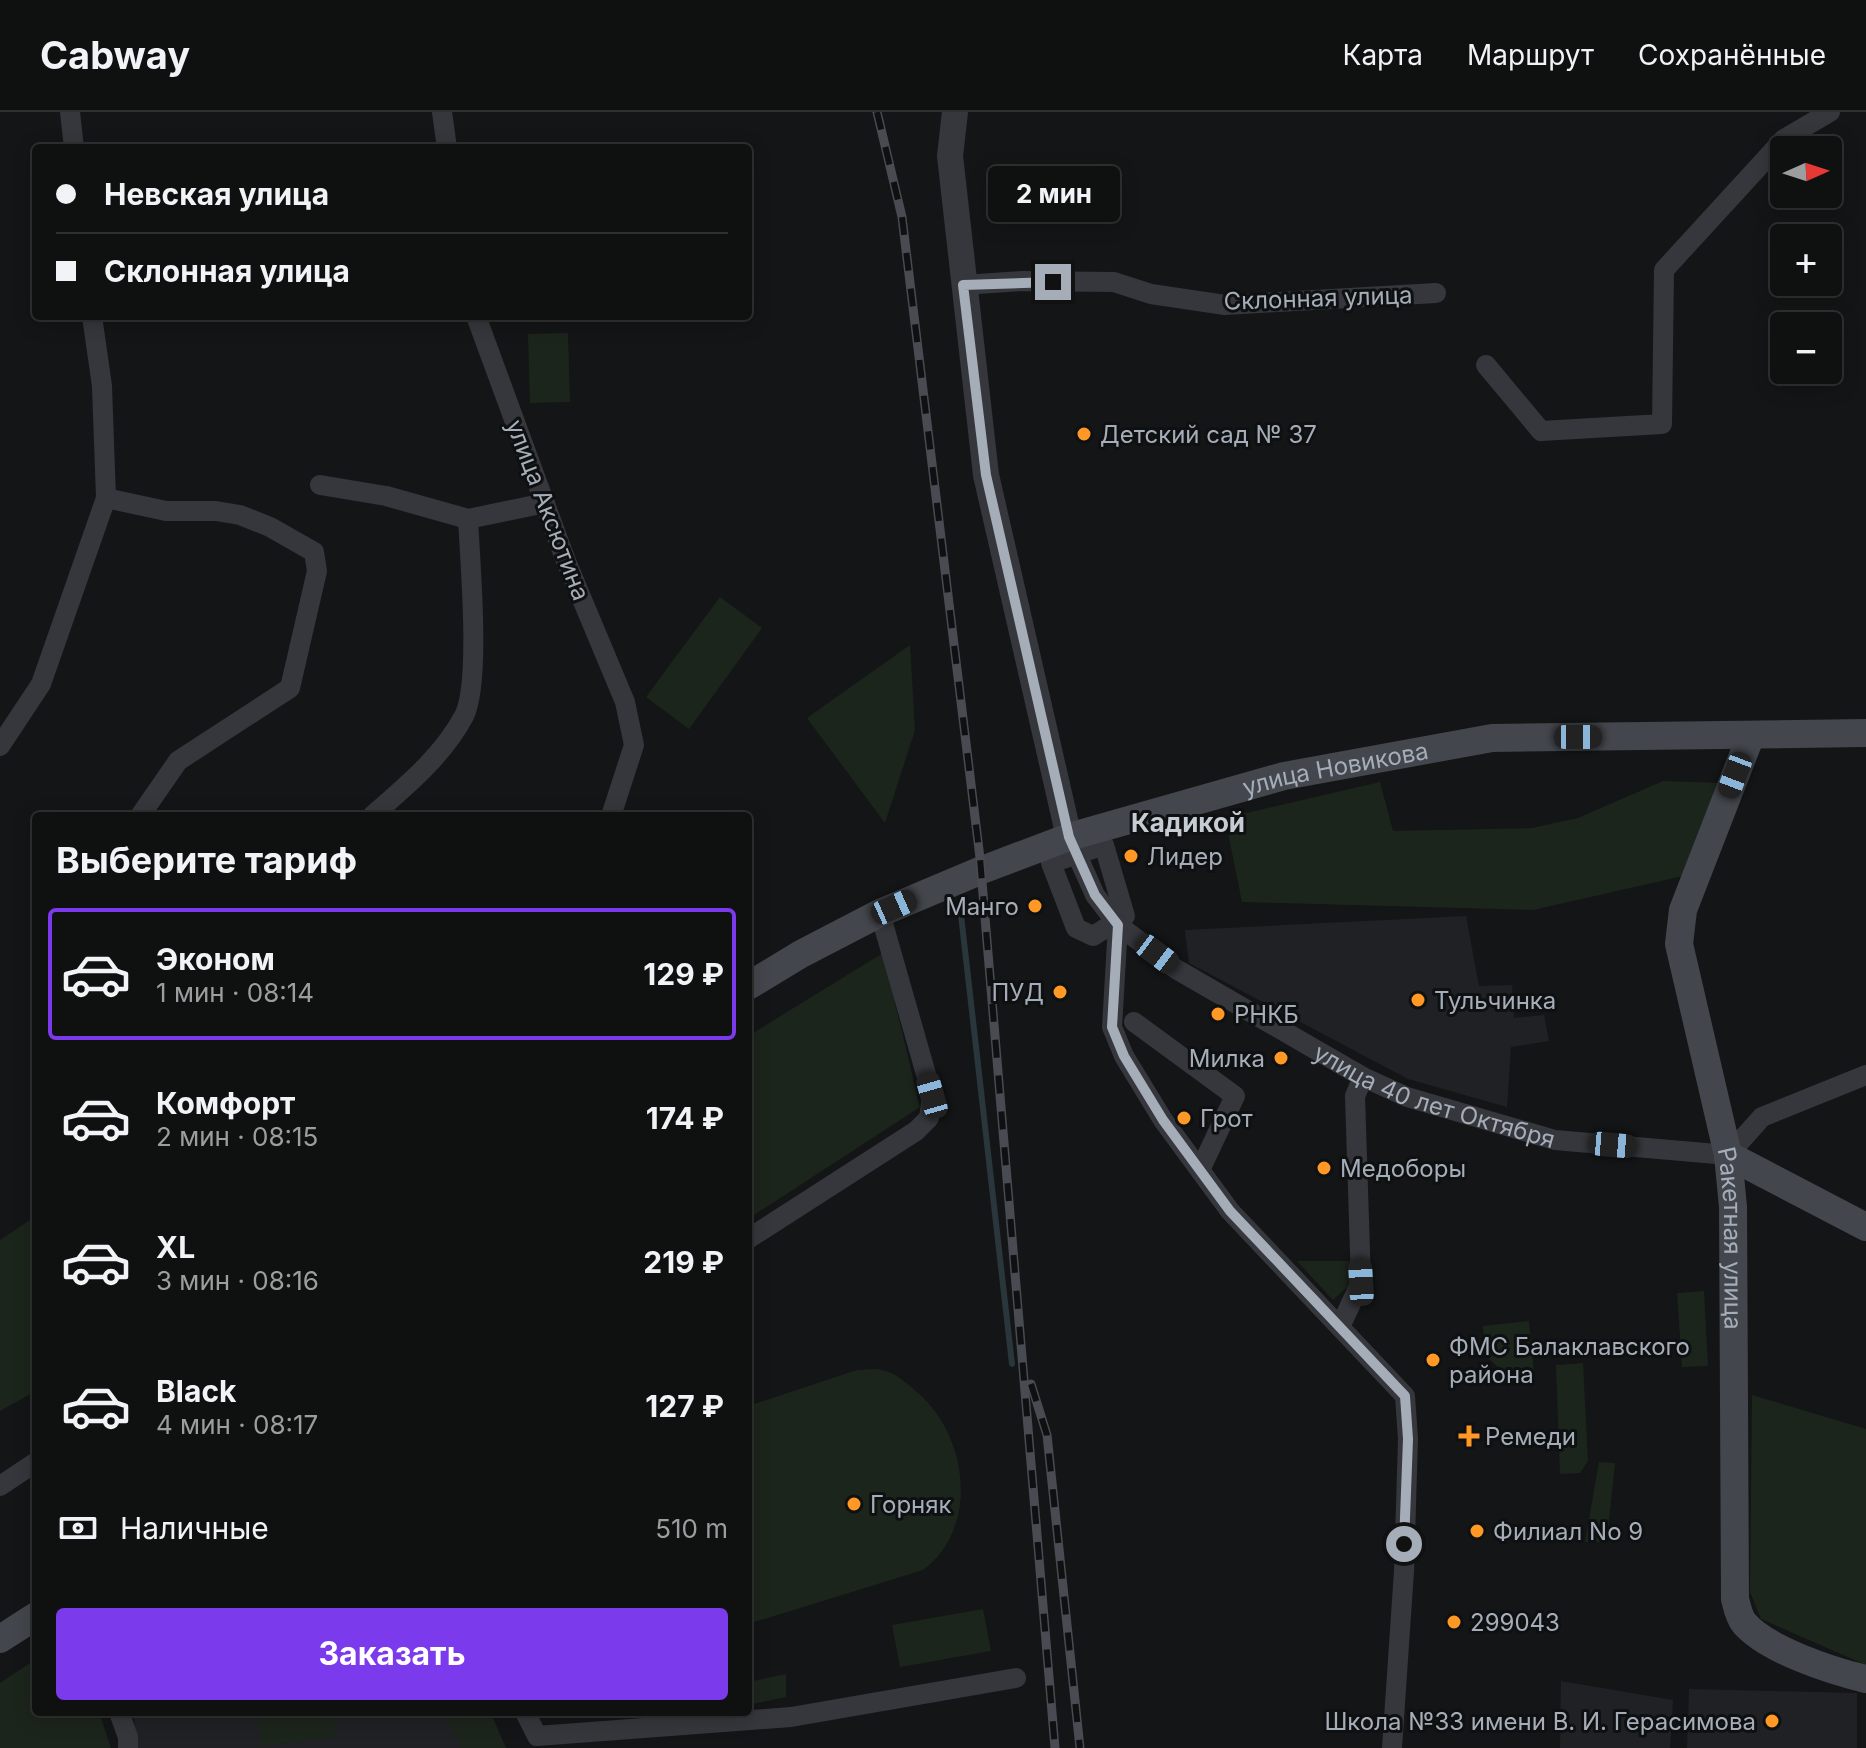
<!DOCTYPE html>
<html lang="ru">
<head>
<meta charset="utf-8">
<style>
	:root { --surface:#0f1010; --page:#181919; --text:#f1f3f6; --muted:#9b9d9f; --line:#2f3030; --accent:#7c3aed }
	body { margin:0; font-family:Inter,sans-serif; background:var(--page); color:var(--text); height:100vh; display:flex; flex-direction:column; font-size:30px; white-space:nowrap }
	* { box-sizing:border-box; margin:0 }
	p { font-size:26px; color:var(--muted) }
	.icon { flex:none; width:44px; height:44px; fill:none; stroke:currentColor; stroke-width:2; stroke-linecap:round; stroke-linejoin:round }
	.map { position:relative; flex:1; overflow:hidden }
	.panel { position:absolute; left:32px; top:700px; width:720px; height:904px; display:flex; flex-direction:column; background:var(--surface); border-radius:8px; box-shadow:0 4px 20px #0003,0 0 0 2px var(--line) }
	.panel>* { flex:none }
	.hud { position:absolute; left:32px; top:32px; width:720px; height:176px; border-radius:8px; box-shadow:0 4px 20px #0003,0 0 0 2px var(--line); display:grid; align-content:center; height:176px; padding:0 24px; background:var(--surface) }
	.needle { width:52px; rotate:87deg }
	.fabs { position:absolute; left:1770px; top:24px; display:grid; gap:16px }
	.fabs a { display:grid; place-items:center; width:72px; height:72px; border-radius:8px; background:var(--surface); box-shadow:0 4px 20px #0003,0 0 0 2px var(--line); font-size:40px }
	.end { position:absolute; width:36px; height:36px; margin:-18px; border:10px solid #a5adb8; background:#111; box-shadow:0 0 0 4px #111 }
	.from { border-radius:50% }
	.bubble { position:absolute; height:56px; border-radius:8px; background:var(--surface); box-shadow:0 4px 20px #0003,0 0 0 2px var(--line); font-size:26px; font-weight:700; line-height:56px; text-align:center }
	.car { position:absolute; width:24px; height:48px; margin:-24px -12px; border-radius:10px; box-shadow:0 0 6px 2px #0007; background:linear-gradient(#222 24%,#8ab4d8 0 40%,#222 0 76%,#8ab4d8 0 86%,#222 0) }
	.hud b { display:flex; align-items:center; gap:28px; height:76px; font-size:30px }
	.hud b+b { border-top:2px solid var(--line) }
	.hud i { width:20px; height:20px; background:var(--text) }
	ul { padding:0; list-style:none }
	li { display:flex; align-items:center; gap:24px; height:132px; margin:0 16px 12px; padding:0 8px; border:4px solid transparent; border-radius:8px }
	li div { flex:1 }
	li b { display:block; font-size:30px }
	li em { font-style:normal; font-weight:700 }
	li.on { border-color:var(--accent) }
	li>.icon { width:72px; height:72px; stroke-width:1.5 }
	h2 { padding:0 24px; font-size:36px; line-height:96px }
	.pay { display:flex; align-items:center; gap:20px; height:88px; padding:0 24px; font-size:30px }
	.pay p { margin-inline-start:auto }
	.cta { display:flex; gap:16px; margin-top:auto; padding:16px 24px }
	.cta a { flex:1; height:92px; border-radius:8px; background:var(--accent); color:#fff; font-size:32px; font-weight:700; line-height:92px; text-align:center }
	header { display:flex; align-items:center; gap:48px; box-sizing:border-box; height:112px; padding:0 40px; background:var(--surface); border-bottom:2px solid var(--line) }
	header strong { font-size:38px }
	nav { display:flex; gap:44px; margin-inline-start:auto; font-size:28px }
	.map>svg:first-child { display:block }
	.built { fill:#202124 }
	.green { fill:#1c251c }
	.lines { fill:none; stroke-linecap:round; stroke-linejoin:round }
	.stream { stroke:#29363c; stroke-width:6 }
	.minor { stroke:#35373c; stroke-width:20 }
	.tertiary { stroke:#35373c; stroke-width:26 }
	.secondary { stroke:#43464c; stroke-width:28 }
	.rail-casing { stroke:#484b51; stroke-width:9 }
	.rail { stroke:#0f1011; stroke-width:6; stroke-dasharray:18; stroke-linecap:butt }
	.route { stroke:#a5adb8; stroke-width:10 }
	.poi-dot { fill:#ff9824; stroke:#0f1011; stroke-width:3 }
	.labels { text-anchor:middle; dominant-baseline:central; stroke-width:6; stroke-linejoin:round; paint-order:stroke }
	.street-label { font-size:24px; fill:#a5adb8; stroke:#0f1011 }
	.poi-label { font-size:24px; fill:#a5adb8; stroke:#0f1011; text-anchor:start }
	.neighbourhood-label { font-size:26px; font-weight:bold; fill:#c6ccd4; stroke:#0f1011 }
</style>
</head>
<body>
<header>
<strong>Cabway</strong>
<nav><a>Карта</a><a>Маршрут</a><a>Сохранённые</a></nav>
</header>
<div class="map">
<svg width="1866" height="1636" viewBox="0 0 1866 1636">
	<rect width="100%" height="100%" fill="#141516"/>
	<g class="built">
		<path d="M1466,804L1479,874L1512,873L1514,906L1544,903L1549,929L1511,935L1507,995L1408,967L1189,851L1185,818Z"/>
		<path d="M1561,1569L1673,1588L1670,1636H1560Z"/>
		<path d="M1689,1577L1857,1581V1636H1687Z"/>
		<path d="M133,1600H490L506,1636H138Z"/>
	</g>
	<g class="green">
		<path d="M568,221L570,290L530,291L528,222Z"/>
		<path d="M720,485L762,516L689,617L646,585Z"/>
		<path d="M910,533L915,618L885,711L807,606Z"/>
		<path d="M1663,669L1721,671L1692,762L1533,798L1242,790L1225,706L1380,670L1393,719L1532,716L1578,706Z"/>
		<path d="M883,841L920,995L748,1107V924Z"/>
		<path d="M36,1104V1279L0,1299V1128Z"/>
		<path d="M1297,1149H1352L1356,1167L1333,1188Z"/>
		<path d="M1704,1179L1708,1254L1682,1255L1677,1181Z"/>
		<path d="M1529,1209L1534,1261L1512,1268L1485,1243L1483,1214Z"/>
		<path d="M1583,1251L1588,1349L1580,1361L1560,1362L1556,1253Z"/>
		<path d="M857,1258C865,1258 874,1256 882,1258C896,1261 908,1272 918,1281C968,1324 980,1416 923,1458L748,1512V1294Z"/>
		<path d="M1752,1283L1866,1317V1553L1761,1507L1750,1480Z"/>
		<path d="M1599,1350L1615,1351L1608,1417L1602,1430H1585Z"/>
		<path d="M983,1497L991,1539L900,1555L892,1513Z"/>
		<path d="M36,1547V1600H99L111,1636H0V1571Z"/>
		<path d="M786,1562V1585L748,1593V1570Z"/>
		<path d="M258,1600H339L333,1626L260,1634Z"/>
		<path d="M441,1600H490L506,1636H461Z"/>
	</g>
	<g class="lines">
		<path class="stream" d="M960,794L1012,1252"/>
		<g class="minor">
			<path d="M70,0L74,36"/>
			<path d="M442,0L447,36"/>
			<path d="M963,173L1022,169L1114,170L1151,182L1225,193L1436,181"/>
			<path d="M476,204L566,449L625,590L634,633L611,704"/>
			<path d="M1486,253L1541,319L1662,312L1664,158L1784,27L1830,0"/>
			<path d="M320,373L386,384L468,407L545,391"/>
			<path d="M106,386L166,399H216L240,403L270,415L314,440L317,459L290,576L178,649L140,704"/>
			<path d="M0,634L41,572L106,386L102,274L92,204"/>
			<path d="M372,704C406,674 442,645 464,604C481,571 470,449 468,407"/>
			<path id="s1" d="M1069,725L1095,783L1118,813L1176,857L1363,965L1407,985L1555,1028L1728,1043L1762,1005L1866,963"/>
			<path d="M1104,733L1125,804L1093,824L1076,816L1051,751Z"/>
			<path d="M1118,813L1112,915L1124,944L1163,1008L1230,1099L1405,1284L1408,1327L1404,1459L1392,1636"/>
			<path d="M1134,910L1235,984L1200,1058"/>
			<path d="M748,1127L916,1019L929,1006L932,983L880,801"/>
			<path d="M1340,1215L1361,1170L1355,984L1363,965"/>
			<path d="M0,1374L36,1350"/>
			<path d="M119,1600L128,1625V1636"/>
			<path d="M525,1600L537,1624L791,1605L1016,1566"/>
		</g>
		<path class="tertiary" d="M955,0L950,44L986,363L1069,725"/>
		<g class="secondary">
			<path id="s2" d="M1751,623L1683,798L1679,832L1728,1043L1733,1095L1735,1487C1737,1495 1739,1505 1744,1511C1767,1538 1832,1559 1866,1567"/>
			<path id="s3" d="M748,874L801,842L880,801L982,758L1069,725L1284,664L1492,626L1866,621"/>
			<path d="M1728,1043L1866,1115"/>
			<path d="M0,1527L36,1504"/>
		</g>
		<g class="rail-casing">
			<g id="rail">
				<path d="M877,0L902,105L980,746L1055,1636"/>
				<path d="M1031,1272L1047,1323L1080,1636"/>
			</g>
		</g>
		<use href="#rail" class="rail"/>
	</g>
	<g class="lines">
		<path class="route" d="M1053,170L963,173L986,363L1069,725L1095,783L1118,813L1112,915L1124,944L1163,1008L1230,1099L1405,1284L1408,1327L1404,1432"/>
	</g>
	<g class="poi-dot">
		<circle cx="1084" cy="322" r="8"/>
		<circle cx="1131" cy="744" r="8"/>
		<circle cx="1035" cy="794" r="8"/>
		<circle cx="1060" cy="880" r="8"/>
		<circle cx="1418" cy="888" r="8"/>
		<circle cx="1218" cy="902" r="8"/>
		<circle cx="1281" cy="946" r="8"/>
		<circle cx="1184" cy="1006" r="8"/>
		<circle cx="1324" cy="1056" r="8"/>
		<circle cx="1433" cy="1248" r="8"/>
		<path d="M1465 1312h8v8h8v8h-8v8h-8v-8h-8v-8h8z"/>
		<circle cx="854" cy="1392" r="8"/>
		<circle cx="1477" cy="1419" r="8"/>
		<circle cx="1454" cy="1510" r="8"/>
		<circle cx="1772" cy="1609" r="8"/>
	</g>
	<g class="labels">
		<g class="street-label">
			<text transform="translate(1318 186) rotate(-2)">Склонная улица</text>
			<text transform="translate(548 398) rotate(69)">улица Аксютина</text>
			<text stroke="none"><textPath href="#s3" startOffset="630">улица Новикова</textPath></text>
			<text stroke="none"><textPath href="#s1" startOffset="464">улица 40 лет Октября</textPath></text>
			<text stroke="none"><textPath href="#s2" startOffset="522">Ракетная улица</textPath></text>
		</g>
		<g class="poi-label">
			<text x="1100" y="322">Детский сад № 37</text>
			<text x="1147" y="744">Лидер</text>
			<text x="1019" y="794" text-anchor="end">Манго</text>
			<text x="1044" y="880" text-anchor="end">ПУД</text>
			<text x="1434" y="888">Тульчинка</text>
			<text x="1234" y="902">РНКБ</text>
			<text x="1265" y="946" text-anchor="end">Милка</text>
			<text x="1200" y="1006">Грот</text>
			<text x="1340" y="1056">Медоборы</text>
			<text x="1449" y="1234">ФМС Балаклавского<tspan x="1449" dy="28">района</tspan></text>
			<text x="1485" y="1324">Ремеди</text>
			<text x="870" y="1392">Горняк</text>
			<text x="1493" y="1419">Филиал No 9</text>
			<text x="1470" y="1510">299043</text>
			<text x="1756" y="1609" text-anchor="end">Школа №33 имени В. И. Герасимова</text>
		</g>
		<g class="neighbourhood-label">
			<text x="1188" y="710">Кадикой</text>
		</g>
	</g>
</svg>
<div class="fabs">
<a><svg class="needle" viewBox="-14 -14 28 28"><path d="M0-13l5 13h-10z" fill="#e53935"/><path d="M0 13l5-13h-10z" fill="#9b9d9f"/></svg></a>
<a>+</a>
<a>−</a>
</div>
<i class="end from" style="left:1404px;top:1432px"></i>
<i class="end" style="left:1053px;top:170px"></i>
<div class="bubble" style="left:988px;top:54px;width:132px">2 мин</div>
<i class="car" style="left:1578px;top:625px;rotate:90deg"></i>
<i class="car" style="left:1735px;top:663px;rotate:201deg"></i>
<i class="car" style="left:894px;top:795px;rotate:66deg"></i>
<i class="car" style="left:1157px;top:842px;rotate:127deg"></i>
<i class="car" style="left:932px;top:983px;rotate:344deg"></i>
<i class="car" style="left:1613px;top:1033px;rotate:95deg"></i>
<i class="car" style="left:1361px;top:1170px;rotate:357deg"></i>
<div class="hud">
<b><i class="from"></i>Невская улица</b>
<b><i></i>Склонная улица</b>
</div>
<section class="panel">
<h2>Выберите тариф</h2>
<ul>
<li class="on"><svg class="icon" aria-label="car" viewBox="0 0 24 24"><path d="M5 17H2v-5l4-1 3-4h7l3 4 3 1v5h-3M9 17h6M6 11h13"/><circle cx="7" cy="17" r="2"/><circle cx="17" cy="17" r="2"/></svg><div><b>Эконом</b><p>1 мин · 08:14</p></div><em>129 ₽</em></li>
<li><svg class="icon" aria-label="car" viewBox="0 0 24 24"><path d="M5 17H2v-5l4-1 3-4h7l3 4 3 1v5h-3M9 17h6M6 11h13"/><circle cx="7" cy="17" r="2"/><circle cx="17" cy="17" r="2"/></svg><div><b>Комфорт</b><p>2 мин · 08:15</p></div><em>174 ₽</em></li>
<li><svg class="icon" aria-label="car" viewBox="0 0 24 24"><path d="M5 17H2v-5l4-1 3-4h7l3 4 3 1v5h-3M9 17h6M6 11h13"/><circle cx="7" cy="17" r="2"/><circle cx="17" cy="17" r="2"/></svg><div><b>XL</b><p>3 мин · 08:16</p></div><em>219 ₽</em></li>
<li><svg class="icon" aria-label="car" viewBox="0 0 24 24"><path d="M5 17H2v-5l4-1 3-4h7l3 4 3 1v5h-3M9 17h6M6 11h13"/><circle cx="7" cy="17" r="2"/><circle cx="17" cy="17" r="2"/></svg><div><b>Black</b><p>4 мин · 08:17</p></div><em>127 ₽</em></li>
</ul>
<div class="pay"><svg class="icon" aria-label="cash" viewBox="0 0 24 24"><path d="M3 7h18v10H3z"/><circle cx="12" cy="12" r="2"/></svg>Наличные<p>510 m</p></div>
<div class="cta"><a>Заказать</a></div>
</section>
</div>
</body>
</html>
